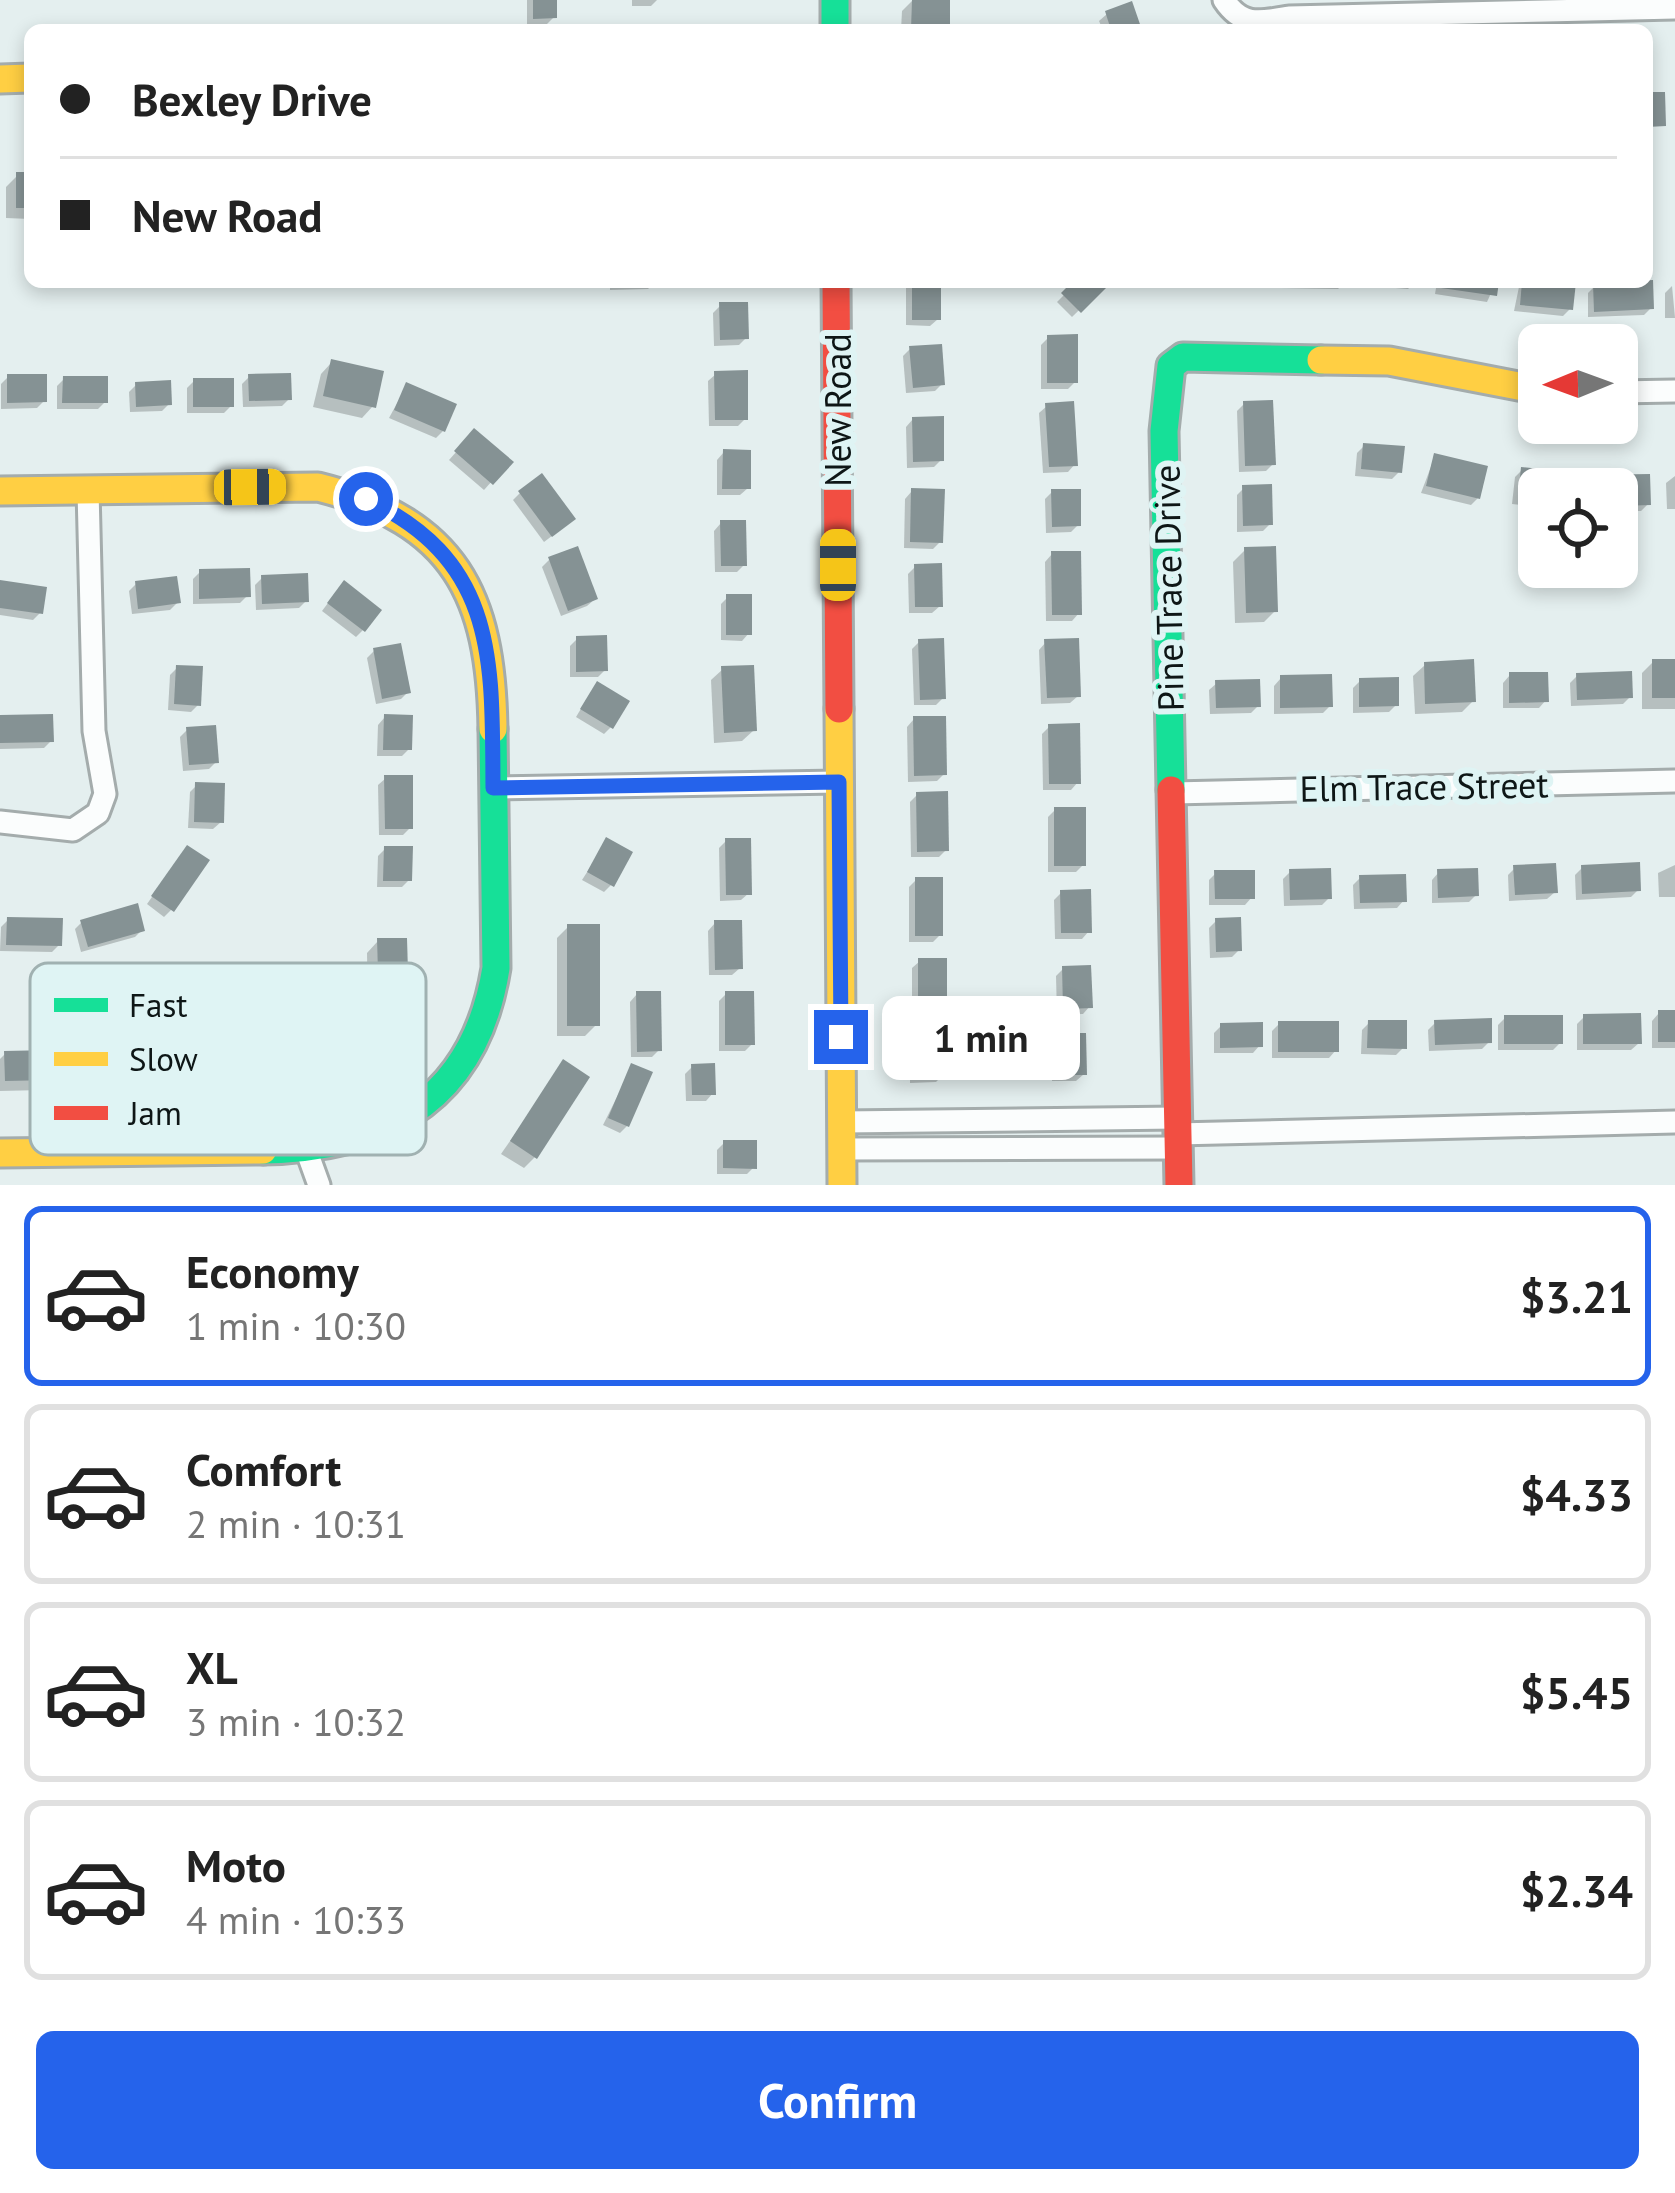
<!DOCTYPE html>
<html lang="en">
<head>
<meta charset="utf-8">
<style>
	:root { --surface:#fff; --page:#f2f2f2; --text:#222; --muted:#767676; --line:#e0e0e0; --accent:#2563eb }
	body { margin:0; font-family:"PT Sans",sans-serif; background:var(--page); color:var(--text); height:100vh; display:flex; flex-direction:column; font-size:45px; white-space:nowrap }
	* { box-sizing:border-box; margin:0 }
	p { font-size:39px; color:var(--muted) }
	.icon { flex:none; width:66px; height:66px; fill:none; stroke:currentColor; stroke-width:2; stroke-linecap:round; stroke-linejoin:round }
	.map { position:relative; height:1185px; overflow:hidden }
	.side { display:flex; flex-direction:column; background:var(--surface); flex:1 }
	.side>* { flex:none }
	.top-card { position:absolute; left:24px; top:24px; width:1629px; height:264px; border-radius:18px; box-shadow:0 6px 18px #0003; display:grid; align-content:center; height:264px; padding:0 36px; background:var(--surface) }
	.needle { width:78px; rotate:269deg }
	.fabs { position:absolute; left:1518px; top:324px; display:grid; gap:24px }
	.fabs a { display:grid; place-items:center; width:120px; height:120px; border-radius:18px; background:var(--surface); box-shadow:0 6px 18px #0003; font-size:60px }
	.end { position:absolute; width:54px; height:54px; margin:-27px; border:15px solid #2563eb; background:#fff; box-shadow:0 0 0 6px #fff }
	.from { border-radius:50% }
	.bubble { position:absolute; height:84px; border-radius:18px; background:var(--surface); box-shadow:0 6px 18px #0003; font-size:39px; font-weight:700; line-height:84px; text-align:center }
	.car { position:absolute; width:36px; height:72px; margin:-36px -18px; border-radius:15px; box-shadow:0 0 9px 3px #0007; background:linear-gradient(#f5c518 24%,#345 0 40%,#f5c518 0 76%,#345 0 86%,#f5c518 0) }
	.top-card b { display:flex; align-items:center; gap:42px; height:114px; font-size:45px }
	.top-card b+b { border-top:3px solid var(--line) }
	.top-card i { width:30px; height:30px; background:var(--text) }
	ul { padding:21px 0 0; list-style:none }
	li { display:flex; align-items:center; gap:36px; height:180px; margin:0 24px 18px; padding:0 12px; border:6px solid var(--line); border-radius:18px }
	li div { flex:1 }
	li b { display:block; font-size:45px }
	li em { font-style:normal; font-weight:700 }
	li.on { border-color:var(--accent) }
	li>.icon { width:108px; height:108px; stroke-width:1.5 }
	.cta { display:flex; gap:24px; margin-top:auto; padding:24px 36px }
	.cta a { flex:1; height:138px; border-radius:18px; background:var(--accent); color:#fff; font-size:48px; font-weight:700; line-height:138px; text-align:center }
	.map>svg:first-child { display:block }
	.shadow { fill:#0003 }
	.building { fill:#859294 }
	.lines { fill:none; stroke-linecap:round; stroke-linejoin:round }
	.street-casing { stroke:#a4acac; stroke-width:27 }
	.fast-casing { stroke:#a4acac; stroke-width:33 }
	.slow-casing { stroke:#a4acac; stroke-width:33 }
	.jam-casing { stroke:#a4acac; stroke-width:33 }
	.street { stroke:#fbfdfd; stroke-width:21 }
	.fast { stroke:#16e098; stroke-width:27 }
	.slow { stroke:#ffcf43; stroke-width:27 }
	.jam { stroke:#f24e42; stroke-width:27 }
	.route { stroke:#2563eb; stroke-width:15 }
	.labels { text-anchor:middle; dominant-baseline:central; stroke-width:12; stroke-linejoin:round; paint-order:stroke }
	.street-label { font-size:36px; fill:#0e1616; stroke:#dff4f4 }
	.key { fill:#dff4f4; stroke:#a0b1b1; stroke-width:3 }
	.key-label { font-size:33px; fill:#0e1616 }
</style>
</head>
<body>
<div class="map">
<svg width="1675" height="1185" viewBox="0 0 1675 1185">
	<rect width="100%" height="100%" fill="#e4efef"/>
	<g class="shadow">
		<path d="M527,0H554V17L547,24L527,25Z"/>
		<path d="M632,0H657L651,6H632Z"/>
		<path d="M913,0L947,30H901L902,11Z"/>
		<path d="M1107,14L1139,30H1103L1099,21Z"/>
		<path d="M18,175H30V219L6,218V187Z"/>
		<path d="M610,282H655L648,289L610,290Z"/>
		<path d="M906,282H938V319L930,326L906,325Z"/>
		<path d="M1077,282H1108L1072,317L1057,302Z"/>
		<path d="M1281,282H1345L1338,289L1281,288Z"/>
		<path d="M1370,282H1415L1408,289L1370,286Z"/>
		<path d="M1437,282H1496L1487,302L1435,294Z"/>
		<path d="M1520,282H1561L1570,309L1563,316L1514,311Z"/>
		<path d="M1595,286L1651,308L1644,315L1588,317V293Z"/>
		<path d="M1672,286L1675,318H1665V293Z"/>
		<path d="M721,305L746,338L739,345L714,346L713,313Z"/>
		<path d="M1048,338L1075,382L1068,389H1041V345Z"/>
		<path d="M910,349L942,384L935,391L906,393L903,356Z"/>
		<path d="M332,362L373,406L362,418L313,407L321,374Z"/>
		<path d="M716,374L745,419L738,426H709L708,381Z"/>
		<path d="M8,377L44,401L37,408L1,409V384Z"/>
		<path d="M249,377L289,399L282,406L243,407L242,384Z"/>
		<path d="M64,379L105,402L98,409H57V386Z"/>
		<path d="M194,381L231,406L224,413H187V388Z"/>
		<path d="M136,385L169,404L162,411L130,412L129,392Z"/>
		<path d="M407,385L443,431L436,438L389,418Z"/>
		<path d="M1244,404L1273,464L1266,471L1239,472L1237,411Z"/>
		<path d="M1047,406L1075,464L1068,472L1043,473L1039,413Z"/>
		<path d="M913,419L941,460L934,467L907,468L906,427Z"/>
		<path d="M474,432L509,462L484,490L449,460Z"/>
		<path d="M1364,446L1400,471L1392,479L1355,476L1357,453Z"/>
		<path d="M724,452L748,488L740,495H717V460Z"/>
		<path d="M1435,456L1478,498L1471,505L1421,493Z"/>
		<path d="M1522,470L1556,489H1539V507L1512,504L1515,477Z"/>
		<path d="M1675,476V509H1667L1666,483Z"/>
		<path d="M1648,477V504L1641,511H1617V489H1583L1590,478Z"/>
		<path d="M1244,488L1270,524L1263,531L1237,532V495Z"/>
		<path d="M912,491L940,542L933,549L904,548L905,499Z"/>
		<path d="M1052,492L1078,525L1071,532L1046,533L1045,499Z"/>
		<path d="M520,493L565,526L544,542L513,500Z"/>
		<path d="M721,523L744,565L737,572H715L714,531Z"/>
		<path d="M1245,550L1275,611L1264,622L1235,623L1233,562Z"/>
		<path d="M1052,554L1079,613L1072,621H1046L1045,562Z"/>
		<path d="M549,560L595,599L587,606L561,616L542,567Z"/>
		<path d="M915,567L940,606L932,613H909L908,574Z"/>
		<path d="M200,572L247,596L240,603L193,604V579Z"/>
		<path d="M262,578L306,601L299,608L256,610L255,585Z"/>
		<path d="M0,583L40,613L33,620L0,615Z"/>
		<path d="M136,584L178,602L170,610L132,614L129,591Z"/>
		<path d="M337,591L363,630L356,637L322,611Z"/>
		<path d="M728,597L749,633L742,641L721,640V604Z"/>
		<path d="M577,639L605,670L598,677H570V646Z"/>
		<path d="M919,642L943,698L936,705H914L912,649Z"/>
		<path d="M1046,642L1078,696L1070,703L1041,704L1039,650Z"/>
		<path d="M374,651L408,692L401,699L376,704L367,658Z"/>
		<path d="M1653,662H1675V709H1642V673Z"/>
		<path d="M1425,665L1473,701L1462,712L1415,714L1413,676Z"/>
		<path d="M177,668L198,705L191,712L168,710L170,675Z"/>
		<path d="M723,669L754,730L742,741L714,743L711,680Z"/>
		<path d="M1510,675L1546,700L1539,708H1503V683Z"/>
		<path d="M1577,676L1630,697L1623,704L1571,706L1570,683Z"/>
		<path d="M1281,678L1330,706L1323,713L1274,714V686Z"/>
		<path d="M1360,681L1396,705L1389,712L1353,713V688Z"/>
		<path d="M1217,683L1258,706L1251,713L1210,714L1209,690Z"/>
		<path d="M591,692L611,727L604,734L576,717Z"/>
		<path d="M385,717L409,749L402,756H377L378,725Z"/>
		<path d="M0,718L51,741L44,748L0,749Z"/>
		<path d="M914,719L944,774L937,781L908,782L907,727Z"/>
		<path d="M1049,727L1078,782L1071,790H1043L1042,734Z"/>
		<path d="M187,730L216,762L209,769L183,771L180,737Z"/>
		<path d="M386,778L410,828L403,835H379L378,785Z"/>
		<path d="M197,785L221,822L213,829L188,828L190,792Z"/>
		<path d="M917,795L946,850L939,857H911L910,802Z"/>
		<path d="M1055,810L1083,865L1076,872H1048V817Z"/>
		<path d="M607,841L611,885L604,892L582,880Z"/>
		<path d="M726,841L749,893L741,900L720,901L719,848Z"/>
		<path d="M385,849L409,880L402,887H377L378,856Z"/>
		<path d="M181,856L171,910L164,917L147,904Z"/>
		<path d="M1675,865V897H1659L1658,873Z"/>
		<path d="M1515,868L1555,892L1547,899L1509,901L1508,875Z"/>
		<path d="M1582,868L1638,890L1631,897L1576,900L1575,875Z"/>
		<path d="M1290,872L1329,898L1322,905L1284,906L1283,879Z"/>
		<path d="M1439,872L1476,895L1469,902L1432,903V880Z"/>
		<path d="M1216,873L1252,897L1245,905H1209V880Z"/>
		<path d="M1360,878L1404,900L1397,908L1354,909L1353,885Z"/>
		<path d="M916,880L940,935L933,942H909V887Z"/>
		<path d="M1061,893L1089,931L1082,939H1055L1054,900Z"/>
		<path d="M8,920L59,945L52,952L0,951L1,927Z"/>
		<path d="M1216,921L1239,950L1232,957L1210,958L1209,928Z"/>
		<path d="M82,922L142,930L135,937L81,952L75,929Z"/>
		<path d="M715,923L740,968L732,975H709L708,931Z"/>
		<path d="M568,927L597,1024L585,1036H557V938Z"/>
		<path d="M378,941L406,1004L394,1016L368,1017L367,953Z"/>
		<path d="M920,961L944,1011L936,1018H912V968Z"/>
		<path d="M1063,969L1090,1006L1083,1014L1057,1015L1056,976Z"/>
		<path d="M637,994L659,1050L652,1057H631L630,1002Z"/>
		<path d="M726,994L752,1044L745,1051H719V1001Z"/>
		<path d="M1659,1013H1675V1048H1652V1021Z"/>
		<path d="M1584,1017L1639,1043L1631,1050H1577V1024Z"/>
		<path d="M1505,1018L1560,1043L1553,1050H1498V1025Z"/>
		<path d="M1369,1023L1403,1048L1396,1055L1361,1054L1362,1030Z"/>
		<path d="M1435,1023L1489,1042L1482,1049L1429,1051L1428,1030Z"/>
		<path d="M1279,1024L1336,1050L1329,1058H1272V1031Z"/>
		<path d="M1221,1026L1260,1045L1253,1053H1214V1033Z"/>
		<path d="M1058,1036L1084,1074L1076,1081H1052L1051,1043Z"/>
		<path d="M917,1040L943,1075L936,1082L910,1083V1047Z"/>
		<path d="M5,1054L99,1078L87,1089L0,1091V1059Z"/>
		<path d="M564,1063L535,1157L524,1168L501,1154Z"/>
		<path d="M632,1067L627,1126L620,1133L603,1125Z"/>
		<path d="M692,1067L713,1093L706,1101H686L685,1074Z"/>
		<path d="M724,1143L754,1167L747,1174H717V1150Z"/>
	</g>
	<g class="building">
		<path d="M533,0H557V18L533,19Z"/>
		<path d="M912,0H950V30H911Z"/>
		<path d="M1132,1L1142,30H1111L1105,11Z"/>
		<path d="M1647,92H1665L1666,126L1647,127Z"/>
		<rect x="16" y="172" width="14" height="36"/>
		<path d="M1653,280L1654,309L1594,312L1593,283Z"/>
		<rect x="912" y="282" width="29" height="38"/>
		<path d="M1072,282H1112L1081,313L1061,293Z"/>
		<path d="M1442,282H1499L1497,296L1441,288Z"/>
		<path d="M1522,282H1576L1573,310L1520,305Z"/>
		<path d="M719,302H748L749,339L720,340Z"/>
		<path d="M1078,334V383H1047V335Z"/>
		<path d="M942,344L945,385L913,388L909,346Z"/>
		<path d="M331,359L384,371L376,408L323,396Z"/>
		<path d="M748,370V420H715L714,371Z"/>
		<path d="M291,373L292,400L249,401L248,374Z"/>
		<path d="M7,374H47V402L7,403Z"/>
		<path d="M63,376H108V403H62Z"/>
		<rect x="193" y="378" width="41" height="29"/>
		<path d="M171,380L172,405L136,407L135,382Z"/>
		<path d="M406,382L457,404L445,432L394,410Z"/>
		<path d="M1273,400L1276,465L1245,466L1243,401Z"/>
		<path d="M1074,401L1078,466L1049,467L1045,403Z"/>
		<path d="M944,416V461L913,462L912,417Z"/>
		<path d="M474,428L514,462L493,485L454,451Z"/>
		<path d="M1363,443L1405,446L1402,473L1361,469Z"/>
		<path d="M723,449L751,450V489H722Z"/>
		<path d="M1434,453L1488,466L1480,499L1426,486Z"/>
		<path d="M1521,467L1560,471L1559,489H1539V500L1518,498Z"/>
		<path d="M542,473L576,519L552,537L518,491Z"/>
		<path d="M1650,474L1651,505L1617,506V489H1589L1588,475Z"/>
		<path d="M1272,484L1273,525L1243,526L1242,485Z"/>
		<path d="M911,488L945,489L943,543L910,542Z"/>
		<path d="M1051,489H1081V526L1052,527Z"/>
		<path d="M720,520H746L747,566H721Z"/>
		<path d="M578,546L598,599L568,611L548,557Z"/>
		<path d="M1276,546L1278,612L1246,613L1244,547Z"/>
		<path d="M1051,551H1081L1082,615H1052Z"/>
		<path d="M942,563L943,607H915L914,564Z"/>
		<path d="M250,568L251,597L199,599V569Z"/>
		<path d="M308,573L309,602L262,604L261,575Z"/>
		<path d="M177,576L181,603L138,609L135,581Z"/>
		<path d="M0,580L47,587L43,614L0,608Z"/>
		<path d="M344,580L382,610L365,632L327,603Z"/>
		<rect x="726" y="594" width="26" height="41"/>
		<path d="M607,635L608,671L576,672V636Z"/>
		<path d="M944,638L946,699L920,700L918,639Z"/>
		<path d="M1079,638L1081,697L1047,698L1044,639Z"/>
		<path d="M401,643L411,693L382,699L373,648Z"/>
		<path d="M1474,659L1476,702L1425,704L1424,662Z"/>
		<rect x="1652" y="659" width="23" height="39"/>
		<path d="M176,665L203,666L201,706L174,704Z"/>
		<path d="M754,665L757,731L724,733L721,666Z"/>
		<path d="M1632,671L1633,698L1577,700L1576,673Z"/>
		<path d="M1509,672H1548L1549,702L1509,703Z"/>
		<path d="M1332,674L1333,707L1280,708V675Z"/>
		<path d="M1399,677V706L1359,707V678Z"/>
		<path d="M1260,679L1261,707L1216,708L1215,680Z"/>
		<path d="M597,681L630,701L613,729L580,709Z"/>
		<path d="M53,714L54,742L0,743V715Z"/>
		<path d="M384,714L413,715L412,750H383Z"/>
		<path d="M913,716H946L947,775L914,776Z"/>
		<path d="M1080,723L1081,784H1049L1048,724Z"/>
		<path d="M216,725L219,763L189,765L186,727Z"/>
		<path d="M384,775H413V829H385Z"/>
		<path d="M195,782L225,783L224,823L194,822Z"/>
		<path d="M948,791L949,851L917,852L916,792Z"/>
		<rect x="1054" y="807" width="32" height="59"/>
		<path d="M606,837L633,852L614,887L587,872Z"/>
		<path d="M725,838H751L752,895H726Z"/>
		<path d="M187,845L210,860L174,912L151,896Z"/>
		<path d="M384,846H413L412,881H383Z"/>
		<path d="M1640,862L1641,891L1582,894L1581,865Z"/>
		<path d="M1556,863L1558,893L1515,895L1513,865Z"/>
		<path d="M1331,868L1332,899L1290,900L1289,869Z"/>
		<path d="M1478,868L1479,896L1438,898L1437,869Z"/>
		<path d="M1214,870H1255V899H1215Z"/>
		<path d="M1406,874L1407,902L1360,903L1359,875Z"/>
		<rect x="915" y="877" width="28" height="59"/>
		<path d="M1091,889L1092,933H1061L1060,890Z"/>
		<path d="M138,903L145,931L88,947L80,920Z"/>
		<path d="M7,917L63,918L62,946L6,945Z"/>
		<path d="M1241,917L1242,951L1216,952L1215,918Z"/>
		<path d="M714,920H742L743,969L715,970Z"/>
		<rect x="567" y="924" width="33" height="102"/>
		<path d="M377,938H407L409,1006H379Z"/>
		<rect x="918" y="958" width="29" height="54"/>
		<path d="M1091,965L1093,1008L1063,1009L1062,966Z"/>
		<path d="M636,991H661L662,1051L637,1052Z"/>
		<path d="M725,991H754L755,1045H725Z"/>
		<rect x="1658" y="1010" width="17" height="32"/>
		<path d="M1641,1013L1642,1044H1583V1014Z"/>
		<rect x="1504" y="1015" width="59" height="29"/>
		<path d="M1492,1018V1043L1435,1045L1434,1020Z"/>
		<path d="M1368,1020H1407V1049L1367,1048Z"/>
		<rect x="1278" y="1021" width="61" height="31"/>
		<path d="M1263,1022V1047L1220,1048V1023Z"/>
		<path d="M1057,1033H1086L1087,1075H1058Z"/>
		<path d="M916,1037H945L946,1076L916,1077Z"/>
		<path d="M101,1049L102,1079L5,1081L4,1051Z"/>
		<path d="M563,1059L590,1077L537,1159L510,1141Z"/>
		<path d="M631,1063L653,1072L629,1127L608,1118Z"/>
		<path d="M715,1063L716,1095H692L691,1064Z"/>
		<path d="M723,1140H757V1169L723,1168Z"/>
	</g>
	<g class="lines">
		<g class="street-casing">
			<g id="street">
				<path d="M1224,0C1242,27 1260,22 1289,17L1675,8"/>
				<path d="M1617,392L1675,391"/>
				<path d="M493,788L839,782"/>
				<path d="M1173,793L1675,781"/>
				<path d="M0,822L73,830L98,813L105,794L94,731L88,490"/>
				<path d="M842,1122L1177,1118"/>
				<path d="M1177,1134L1675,1122"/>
				<path d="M306,1149L319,1185"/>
				<path d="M842,1149L1178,1148"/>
			</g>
		</g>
		<g class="fast-casing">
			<g id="fast">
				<path d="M835,0V30"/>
				<path d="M1171,790L1164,431L1171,366L1183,357L1321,360"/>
				<path d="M263,1150C388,1148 475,1099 496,968L493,729"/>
			</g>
		</g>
		<g class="slow-casing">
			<g id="slow">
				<path d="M0,79L30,78"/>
				<path d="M1321,360L1389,361L1539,390"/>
				<path d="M0,491L318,487C455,521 491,595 493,729"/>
				<path d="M839,709L842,1185"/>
				<path d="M0,1153L263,1150"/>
			</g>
		</g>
		<g class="jam-casing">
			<g id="jam">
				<path d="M836,282L839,709"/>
				<path d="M1171,790L1179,1185"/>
			</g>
		</g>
		<use href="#street" class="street"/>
		<use href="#fast" class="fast"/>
		<use href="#slow" class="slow"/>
		<use href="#jam" class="jam"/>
	</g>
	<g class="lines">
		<path class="route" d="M366,499C498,561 492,660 493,788L839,782L841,1037"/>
	</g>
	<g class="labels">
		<g class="street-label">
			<text transform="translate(837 410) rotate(-90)">New Road</text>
			<text transform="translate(1168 588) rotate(-91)">Pine Trace Drive</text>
			<text transform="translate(1424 786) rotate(-1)">Elm Trace Street</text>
		</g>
	</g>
	<rect x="30" y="963" width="396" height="192" rx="18" class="key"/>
	<rect x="54" y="998" width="54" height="14" fill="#16e098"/>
	<rect x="54" y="1052" width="54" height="14" fill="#ffcf43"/>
	<rect x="54" y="1106" width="54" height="14" fill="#f24e42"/>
	<g class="key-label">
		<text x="129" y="1017">Fast</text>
		<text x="129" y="1071">Slow</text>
		<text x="129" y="1125">Jam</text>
	</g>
</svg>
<div class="fabs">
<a><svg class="needle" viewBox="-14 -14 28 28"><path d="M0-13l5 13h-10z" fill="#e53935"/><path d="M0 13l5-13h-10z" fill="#767676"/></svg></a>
<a><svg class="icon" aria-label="locate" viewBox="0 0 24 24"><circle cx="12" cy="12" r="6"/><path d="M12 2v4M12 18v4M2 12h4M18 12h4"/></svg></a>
</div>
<i class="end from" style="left:366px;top:499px"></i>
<i class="end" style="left:841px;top:1037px"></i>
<div class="bubble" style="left:882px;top:996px;width:198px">1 min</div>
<i class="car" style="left:250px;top:487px;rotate:89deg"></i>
<i class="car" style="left:838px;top:565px;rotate:0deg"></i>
<div class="top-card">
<b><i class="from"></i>Bexley Drive</b>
<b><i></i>New Road</b>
</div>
</div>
<section class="side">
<ul>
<li class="on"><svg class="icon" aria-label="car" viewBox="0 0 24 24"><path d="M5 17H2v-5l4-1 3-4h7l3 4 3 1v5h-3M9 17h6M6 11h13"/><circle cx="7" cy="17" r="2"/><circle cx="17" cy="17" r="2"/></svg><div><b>Economy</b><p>1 min · 10:30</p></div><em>$3.21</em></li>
<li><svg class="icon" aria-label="car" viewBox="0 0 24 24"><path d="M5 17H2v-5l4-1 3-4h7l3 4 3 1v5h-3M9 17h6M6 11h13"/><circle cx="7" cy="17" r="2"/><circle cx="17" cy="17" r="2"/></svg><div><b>Comfort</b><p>2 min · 10:31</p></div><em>$4.33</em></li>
<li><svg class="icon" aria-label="car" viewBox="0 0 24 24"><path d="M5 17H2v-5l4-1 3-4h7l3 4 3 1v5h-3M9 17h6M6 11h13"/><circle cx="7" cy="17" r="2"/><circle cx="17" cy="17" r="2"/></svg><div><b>XL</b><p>3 min · 10:32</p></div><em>$5.45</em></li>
<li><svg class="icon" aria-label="car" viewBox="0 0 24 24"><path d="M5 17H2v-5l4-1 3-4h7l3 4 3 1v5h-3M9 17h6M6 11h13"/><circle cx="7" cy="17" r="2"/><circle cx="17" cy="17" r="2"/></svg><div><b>Moto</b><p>4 min · 10:33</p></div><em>$2.34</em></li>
</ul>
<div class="cta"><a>Confirm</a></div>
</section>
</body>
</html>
